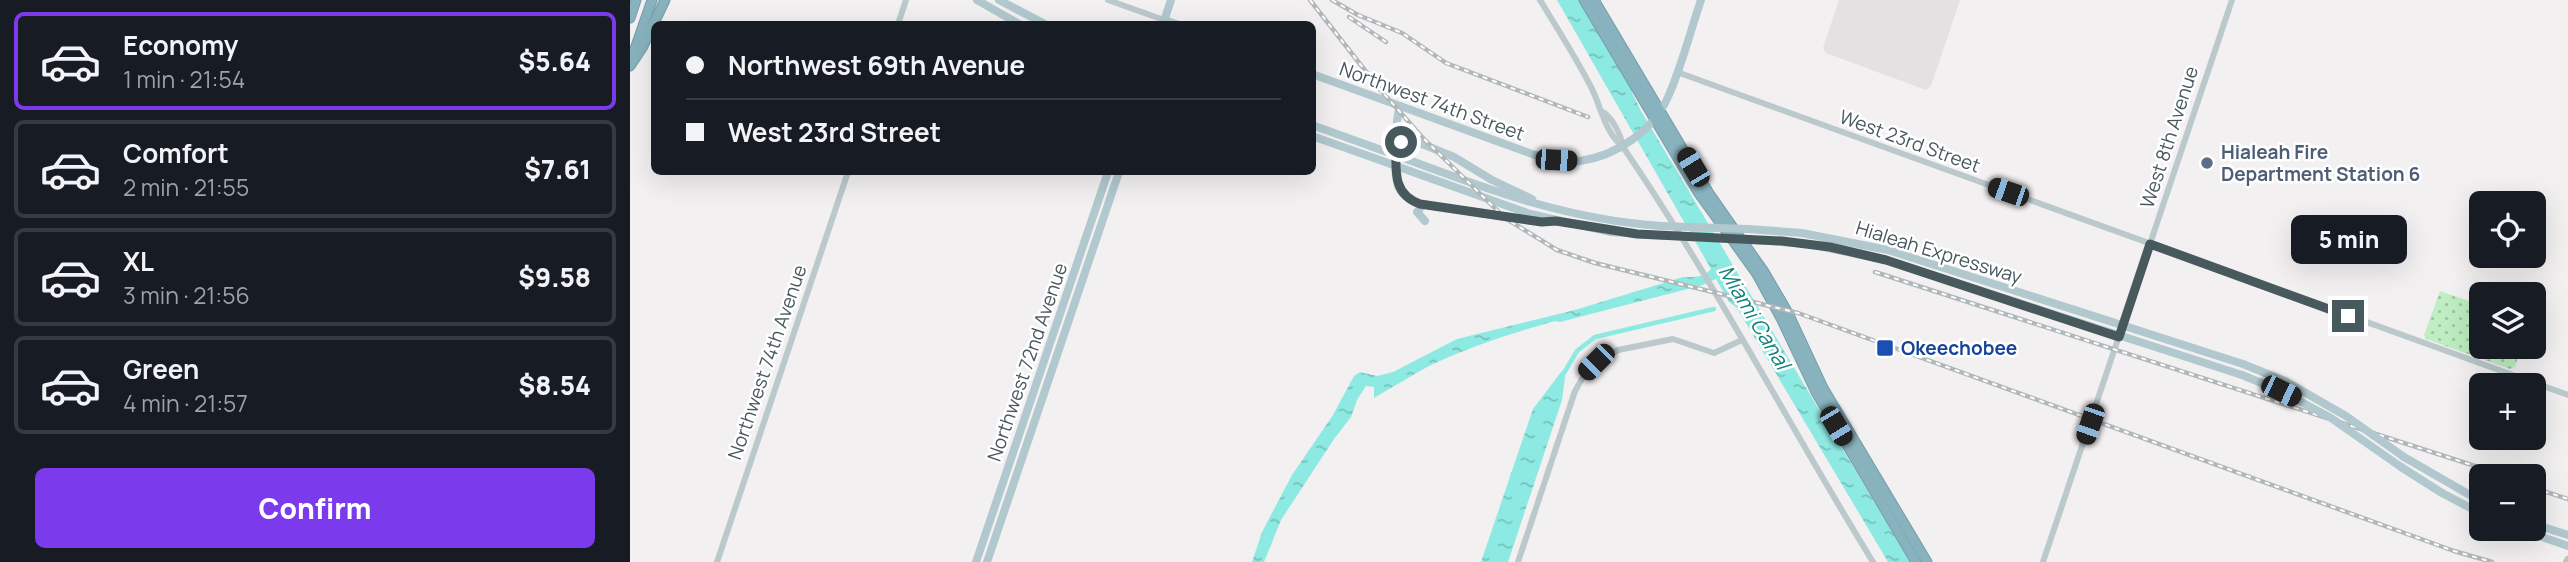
<!DOCTYPE html>
<html lang="en">
<head>
<meta charset="utf-8">
<style>
	:root { --surface:#171b24; --page:#20242c; --text:#f1f3f6; --muted:#9ea1a6; --line:#363941; --accent:#7c3aed }
	body { margin:0; font-family:Manrope,sans-serif; background:var(--page); color:var(--text); height:100vh; display:flex; flex-direction:column; font-size:26px; white-space:nowrap }
	* { box-sizing:border-box; margin:0 }
	p { font-size:23px; color:var(--muted) }
	.icon { flex:none; width:38px; height:38px; fill:none; stroke:currentColor; stroke-width:2; stroke-linecap:round; stroke-linejoin:round }
	.map { position:relative; flex:1; overflow:hidden }
	.side { display:flex; flex-direction:column; background:var(--surface); width:630px }
	.side>* { flex:none }
	.top-card { position:absolute; left:21px; top:21px; width:665px; height:154px; border-radius:10px; box-shadow:0 7px 28px #0002; display:grid; align-content:center; height:154px; padding:0 35px; background:var(--surface) }
	.tools { position:absolute; left:1839px; top:191px; display:grid; gap:14px }
	.tools a { display:grid; place-items:center; width:77px; height:77px; border-radius:10px; background:var(--surface); box-shadow:0 7px 28px #0002; font-size:35px }
	.end { position:absolute; width:32px; height:32px; margin:-16px; border:9px solid #48595d; background:#fff; box-shadow:0 0 0 4px #fff }
	.from { border-radius:50% }
	.bubble { position:absolute; height:49px; border-radius:10px; background:var(--surface); box-shadow:0 7px 28px #0002; font-size:23px; font-weight:800; line-height:49px; text-align:center }
	.car { position:absolute; width:21px; height:42px; margin:-21px -10px; border-radius:9px; box-shadow:0 0 5px 2px #0007; background:linear-gradient(#222 24%,#8ab4d8 0 40%,#222 0 76%,#8ab4d8 0 86%,#222 0) }
	.top-card b { display:flex; align-items:center; gap:24px; height:66px; font-size:26px }
	.top-card b+b { border-top:2px solid var(--line) }
	.top-card i { width:18px; height:18px; background:var(--text) }
	ul { padding:12px 0 0; list-style:none }
	li { display:flex; align-items:center; gap:21px; height:98px; margin:0 14px 10px; padding:0 21px; border:4px solid var(--line); border-radius:10px }
	li div { flex:1 }
	li b { display:block; font-size:26px }
	li em { font-style:normal; font-weight:800 }
	li.active { border-color:var(--accent) }
	li>.icon { width:63px; height:63px; stroke-width:1.5 }
	.button { display:flex; gap:14px; margin-top:auto; padding:14px 35px }
	.button a { flex:1; height:80px; border-radius:10px; background:var(--accent); color:#fff; font-size:28px; font-weight:800; line-height:80px; text-align:center }
	main { display:flex; flex:1; min-height:0 }
	.map>svg:first-child { display:block }
	.education { fill:#e3e1e2 }
	.park { fill:url(#park-dots) }
	.water { fill:url(#water-ripples) }
	.lines { fill:none; stroke-linecap:round; stroke-linejoin:round }
	.canal { stroke:#8deae2; stroke-width:4.5 }
	.highway-casing { stroke:#749da9; stroke-width:11 }
	.minor { stroke:#bbc9cc; stroke-width:6 }
	.major { stroke:#b0c8ce; stroke-width:8 }
	.highway { stroke:#88b2bd; stroke-width:9 }
	.rail-casing { stroke:#b2b7ba; stroke-width:4.5 }
	.rail { stroke:#fff; stroke-width:2; stroke-dasharray:5; stroke-linecap:butt }
	.major-bridge { stroke:#b0c8ce; stroke-width:8 }
	.route { stroke:#48595d; stroke-width:9 }
	.service-dot { fill:#5c6f8a; stroke:#fff; stroke-width:2.5 }
	.transit-dot { fill:#1a4fb4; stroke:#fff; stroke-width:2.5 }
	.labels { text-anchor:middle; dominant-baseline:central; stroke-width:5; stroke-linejoin:round; paint-order:stroke }
	.street-label { font-size:19px; fill:#48595d; stroke:#fff }
	.service-label { font-size:19px; font-weight:bold; fill:#4e5e75; stroke:#fff; text-anchor:start }
	.transit-label { font-size:19px; font-weight:bold; fill:#164399; stroke:#fff; text-anchor:start }
	.water-label { font-size:21px; font-style:italic; fill:#108278; stroke:#fff }
</style>
</head>
<body>
<main>
<section class="side">
<ul>
<li class="active"><svg class="icon" aria-label="car" viewBox="0 0 24 24"><path d="M5 17H2v-5l4-1 3-4h7l3 4 3 1v5h-3M9 17h6M6 11h13"/><circle cx="7" cy="17" r="2"/><circle cx="17" cy="17" r="2"/></svg><div><b>Economy</b><p>1 min · 21:54</p></div><em>$5.64</em></li>
<li><svg class="icon" aria-label="car" viewBox="0 0 24 24"><path d="M5 17H2v-5l4-1 3-4h7l3 4 3 1v5h-3M9 17h6M6 11h13"/><circle cx="7" cy="17" r="2"/><circle cx="17" cy="17" r="2"/></svg><div><b>Comfort</b><p>2 min · 21:55</p></div><em>$7.61</em></li>
<li><svg class="icon" aria-label="car" viewBox="0 0 24 24"><path d="M5 17H2v-5l4-1 3-4h7l3 4 3 1v5h-3M9 17h6M6 11h13"/><circle cx="7" cy="17" r="2"/><circle cx="17" cy="17" r="2"/></svg><div><b>XL</b><p>3 min · 21:56</p></div><em>$9.58</em></li>
<li><svg class="icon" aria-label="car" viewBox="0 0 24 24"><path d="M5 17H2v-5l4-1 3-4h7l3 4 3 1v5h-3M9 17h6M6 11h13"/><circle cx="7" cy="17" r="2"/><circle cx="17" cy="17" r="2"/></svg><div><b>Green</b><p>4 min · 21:57</p></div><em>$8.54</em></li>
</ul>
<div class="button"><a>Confirm</a></div>
</section>
<div class="map">
<svg width="1938" height="562" viewBox="0 0 1938 562">
	<defs>
		<pattern id="park-dots" width="8" height="8" patternUnits="userSpaceOnUse" patternTransform="scale(1.75)"><rect width="8" height="8" fill="#bfeec3"/><path d="M2 2h.1M6 6h.1" fill="none" stroke="#9dc4a2" stroke-width="1.8" stroke-linecap="round"/></pattern>
		<pattern id="water-ripples" width="26" height="14" patternUnits="userSpaceOnUse" patternTransform="scale(1.75)"><rect width="26" height="14" fill="#8deae2"/><path d="M2 4q2-2 4 0t4 0M15 11q2-2 4 0t4 0" fill="none" stroke="#75c1ba"/></pattern>
	</defs>
	<rect width="100%" height="100%" fill="#f2f0f0"/>
	<path class="education" d="M1209,0H1330L1301,86L1296,90L1196,53L1193,48Z"/>
	<path class="park" d="M1810,291L1851,305L1852,346L1891,347L1885,367L1880,369L1796,339L1794,335Z"/>
	<g class="water">
		<path d="M927,0H950L1003,91L1002,93L1011,111L1280,562H1258L1107,308L1099,302L1086,279L1073,285L930,322L925,321C883,333 841,346 801,365C782,375 763,387 744,398V387L736,386L727,400L721,417L704,439L651,520L634,562H622L632,532L662,475L703,415L724,376L730,372L747,376L763,372L827,339L945,310L1053,277C1063,277 1074,278 1081,269Z"/>
		<path d="M936,370L932,400L878,562H851L903,409L931,372Z"/>
	</g>
	<g class="lines">
		<path class="canal" d="M934,373L947,351L965,337L1084,309"/>
		<g class="highway-casing">
			<g id="highway">
				<path d="M954,0L1068,192L1127,274L1151,318L1186,392L1286,562"/>
				<path d="M964,0L1080,195L1134,272L1158,313L1193,388L1297,562"/>
				<path d="M0,18L6,0"/>
				<path d="M3,55L22,0"/>
				<path d="M0,66L12,48L35,0"/>
			</g>
		</g>
		<g class="minor">
			<path d="M478,0L534,20"/>
			<path d="M910,0C927,28 945,56 960,85C971,105 974,132 993,147C1084,280 1158,424 1243,562"/>
			<path d="M268,24L276,0"/>
			<path d="M1047,72L1938,395"/>
			<path d="M971,111C982,116 991,135 993,147"/>
			<path d="M87,562L218,172"/>
			<path d="M888,562L945,391L956,372L966,362L988,350L1043,339L1084,353L1112,340"/>
			<path d="M1413,562L1602,0"/>
		</g>
		<g class="major">
			<path d="M347,0L389,24"/>
			<path d="M369,0L415,24"/>
			<path d="M534,20L546,24"/>
			<path d="M533,24L541,0"/>
			<path d="M682,74L902,154C917,158 934,163 950,161C986,156 1023,131 1038,97C1052,66 1060,32 1071,0"/>
			<path d="M770,106C765,122 763,171 768,186C771,195 782,201 790,204L909,222"/>
			<path d="M682,125L743,147"/>
			<path d="M765,129L780,139L824,157L862,180L902,199"/>
			<path d="M682,136L744,158"/>
			<path d="M779,160C864,192 941,220 1032,226"/>
			<path d="M780,171L900,214L981,232L1041,236"/>
			<path d="M793,205L787,212L795,221"/>
			<path d="M1118,229L1172,233L1258,250L1613,364L1655,381"/>
			<path d="M1126,240L1178,244L1256,260L1612,375L1651,391"/>
			<path d="M1774,457L1852,502"/>
			<path d="M1771,467L1812,493L1852,514"/>
			<path d="M1904,524L1938,535"/>
			<path d="M1886,528L1938,546"/>
			<path d="M346,562L478,172"/>
			<path d="M357,562L489,172"/>
			<path d="M1937,562L1938,560"/>
		</g>
		<use href="#highway" class="highway"/>
		<g class="rail-casing">
			<g id="rail">
				<path d="M680,0L748,87L792,137L875,218L927,250L965,263L1168,313L1824,551L1862,562"/>
				<path d="M702,0L728,15L772,33L816,63L958,117"/>
				<path d="M719,17L756,42"/>
				<path d="M1245,272L1876,476"/>
				<path d="M1904,488L1938,499"/>
			</g>
		</g>
		<use href="#rail" class="rail"/>
		<g class="major-bridge">
			<path d="M743,147L779,160"/>
			<path d="M744,158L780,171"/>
			<path d="M1032,226L1118,229"/>
			<path d="M1041,236L1126,240"/>
			<path d="M1655,381L1716,416L1774,457"/>
			<path d="M1651,391L1701,418L1771,467"/>
		</g>
	</g>
	<g class="lines">
		<path class="route" d="M771,142L766,145C766,170 762,194 790,204L912,222L926,221L1007,234L1152,241L1200,247L1256,260L1489,337L1520,244L1718,316"/>
	</g>
	<circle class="service-dot" cx="1577" cy="163" r="7"/>
	<rect class="transit-dot" x="1246" y="339" width="18" height="18" rx="3.5"/>
	<g class="labels">
		<g class="street-label">
			<text transform="translate(802 101) rotate(20)">Northwest 74th Street</text>
			<text transform="translate(1539 137) rotate(-72)">West 8th Avenue</text>
			<text transform="translate(1280 141) rotate(20)">West 23rd Street</text>
			<text transform="translate(1309 252) rotate(17)">Hialeah Expressway</text>
			<text transform="translate(137 362) rotate(-71)">Northwest 74th Avenue</text>
			<text transform="translate(397 362) rotate(-71)">Northwest 72nd Avenue</text>
		</g>
		<g class="service-label">
			<text x="1591" y="152">Hialeah Fire<tspan x="1591" dy="22">Department Station 6</tspan></text>
		</g>
		<g class="transit-label">
			<text x="1271" y="348">Okeechobee</text>
		</g>
		<g class="water-label">
			<text transform="translate(1125 317) rotate(59)">Miami Canal</text>
		</g>
	</g>
</svg>
<div class="tools">
<a><svg class="icon" aria-label="locate" viewBox="0 0 24 24"><circle cx="12" cy="12" r="6"/><path d="M12 2v4M12 18v4M2 12h4M18 12h4"/></svg></a>
<a><svg class="icon" aria-label="layers" viewBox="0 0 24 24"><path d="M12 4l9 5-9 5-9-5zM3 14l9 5 9-5"/></svg></a>
<a>+</a>
<a>−</a>
</div>
<i class="end from" style="left:771px;top:142px"></i>
<i class="end" style="left:1718px;top:316px"></i>
<div class="bubble" style="left:1661px;top:215px;width:116px">5 min</div>
<i class="car" style="left:926px;top:160px;rotate:93deg"></i>
<i class="car" style="left:1063px;top:167px;rotate:329deg"></i>
<i class="car" style="left:1378px;top:192px;rotate:289deg"></i>
<i class="car" style="left:966px;top:362px;rotate:225deg"></i>
<i class="car" style="left:1651px;top:391px;rotate:116deg"></i>
<i class="car" style="left:1460px;top:424px;rotate:199deg"></i>
<i class="car" style="left:1206px;top:426px;rotate:149deg"></i>
<div class="top-card">
<b><i class="from"></i>Northwest 69th Avenue</b>
<b><i></i>West 23rd Street</b>
</div>
</div>
</main>
</body>
</html>
